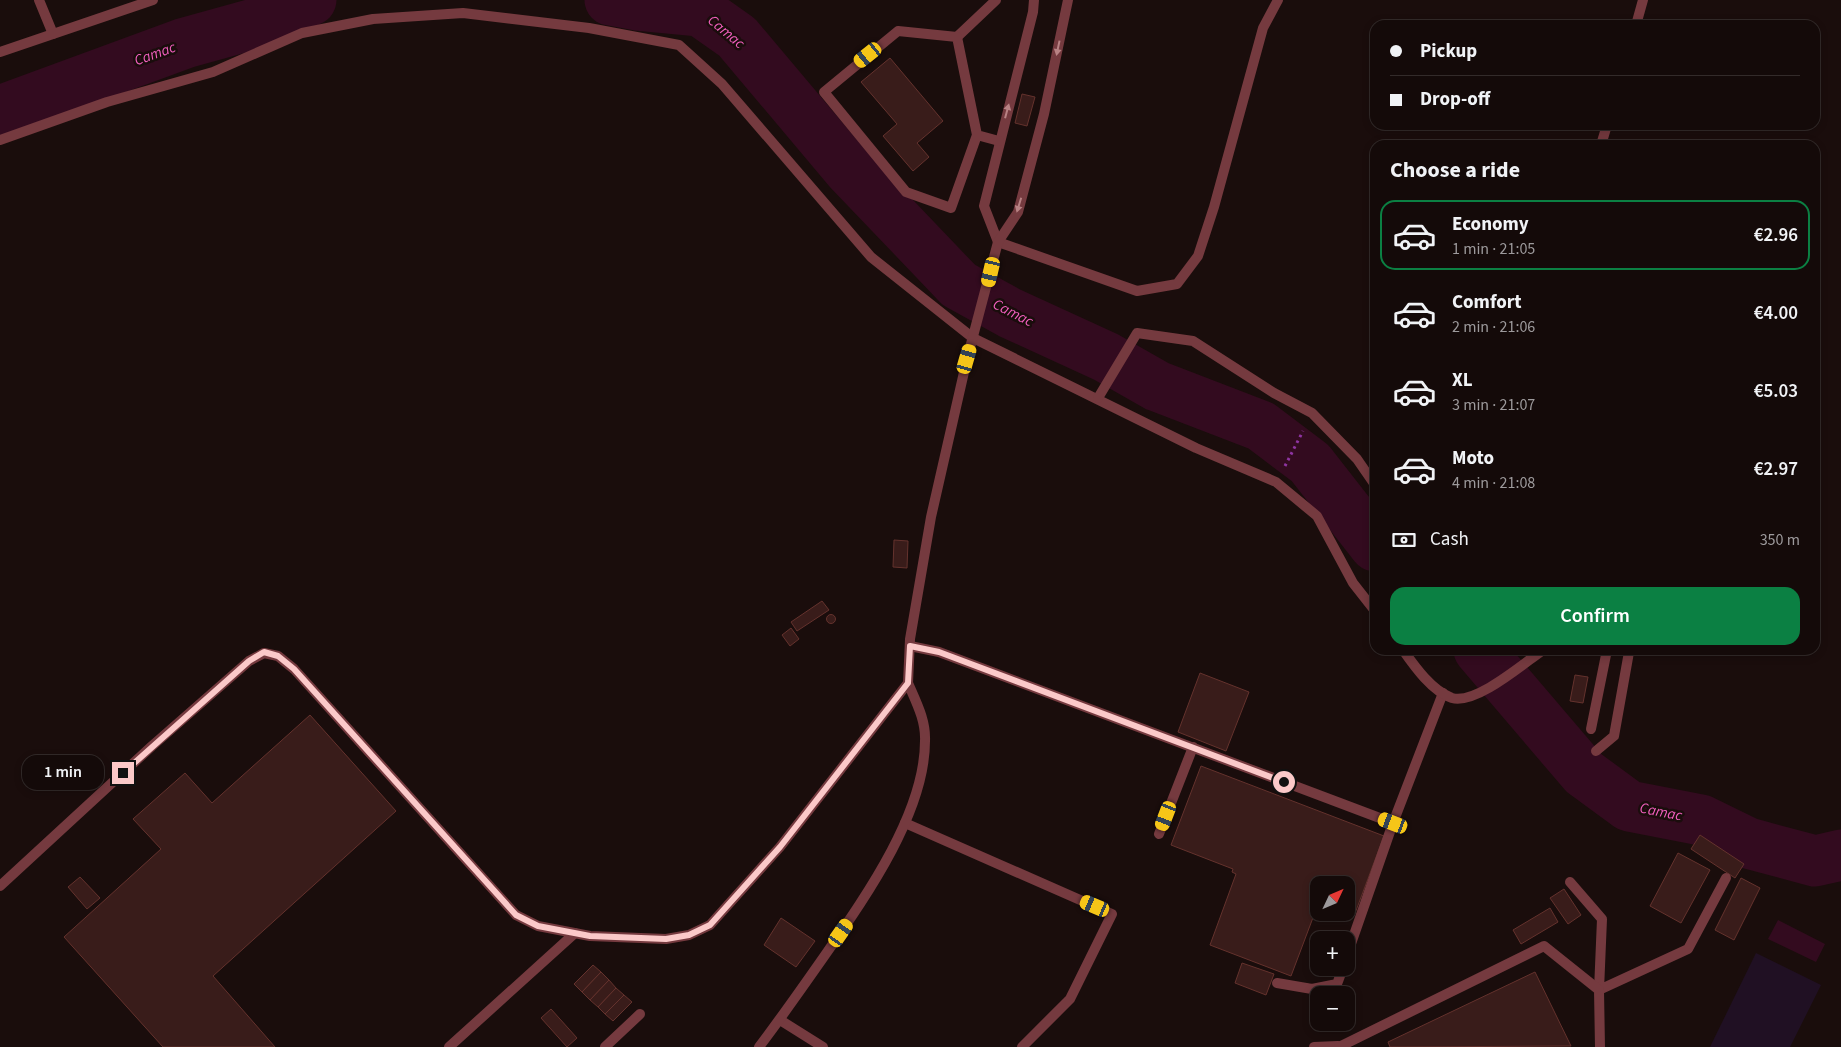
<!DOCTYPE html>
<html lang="en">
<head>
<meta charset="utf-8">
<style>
	:root { --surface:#140a09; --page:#1d1312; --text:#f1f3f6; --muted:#9d9a9c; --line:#332b2a; --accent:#0b8043 }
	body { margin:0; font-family:"Source Sans 3",sans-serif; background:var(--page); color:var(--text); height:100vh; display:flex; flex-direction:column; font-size:19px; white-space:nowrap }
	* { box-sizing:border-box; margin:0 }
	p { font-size:16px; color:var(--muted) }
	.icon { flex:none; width:28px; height:28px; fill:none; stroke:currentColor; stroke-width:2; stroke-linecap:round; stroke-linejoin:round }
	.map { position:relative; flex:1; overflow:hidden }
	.drawer { position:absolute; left:1370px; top:140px; width:450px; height:515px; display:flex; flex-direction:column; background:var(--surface); border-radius:15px; box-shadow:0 2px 8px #0003,0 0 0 1px var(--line) }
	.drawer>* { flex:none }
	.hud { position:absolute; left:1370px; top:20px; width:450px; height:110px; border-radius:15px; box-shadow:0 2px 8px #0003,0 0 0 1px var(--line); display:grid; align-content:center; height:110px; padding:0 20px; background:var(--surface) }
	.needle { width:32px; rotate:46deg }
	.controls { position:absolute; left:1310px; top:876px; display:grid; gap:10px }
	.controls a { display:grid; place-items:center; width:45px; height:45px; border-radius:10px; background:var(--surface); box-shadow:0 2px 8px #0003,0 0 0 1px var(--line); font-size:25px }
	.end { position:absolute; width:22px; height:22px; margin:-11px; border:6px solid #fbc9c9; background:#111; box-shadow:0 0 0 2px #111 }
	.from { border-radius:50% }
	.bubble { position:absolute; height:35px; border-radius:15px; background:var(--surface); box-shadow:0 2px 8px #0003,0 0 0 1px var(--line); font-size:16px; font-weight:600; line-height:35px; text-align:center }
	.car { position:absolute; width:15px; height:30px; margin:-15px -8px; border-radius:6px; box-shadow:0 0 4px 1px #0007; background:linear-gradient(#f5c518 24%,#345 0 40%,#f5c518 0 76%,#345 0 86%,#f5c518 0) }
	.hud b { display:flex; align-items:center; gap:18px; height:48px; font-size:19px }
	.hud b+b { border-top:1px solid var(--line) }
	.hud i { width:12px; height:12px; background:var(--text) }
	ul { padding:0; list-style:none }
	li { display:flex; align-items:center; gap:15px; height:70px; margin:0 10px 8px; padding:0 10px; border:2px solid transparent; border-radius:15px }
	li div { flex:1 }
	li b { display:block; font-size:19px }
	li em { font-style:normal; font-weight:600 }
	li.on { border-color:var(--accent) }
	li>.icon { width:45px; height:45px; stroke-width:1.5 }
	h2 { padding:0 20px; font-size:22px; line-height:60px }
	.pay { display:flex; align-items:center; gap:12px; height:55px; padding:0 20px; font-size:19px }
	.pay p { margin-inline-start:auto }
	.action { display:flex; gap:10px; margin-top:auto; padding:10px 20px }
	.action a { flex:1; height:58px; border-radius:15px; background:var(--accent); color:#fff; font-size:20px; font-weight:600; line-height:58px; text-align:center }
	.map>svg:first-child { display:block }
	.green { fill:#201023 }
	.water { fill:#330b1f }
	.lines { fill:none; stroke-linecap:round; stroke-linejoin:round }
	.river { stroke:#330b1f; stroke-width:51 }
	.building { fill:#391c1a; stroke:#64322d }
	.path { stroke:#8f35a3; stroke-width:3; stroke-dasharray:2.5 4; stroke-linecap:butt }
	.service { stroke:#753a3f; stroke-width:10 }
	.tertiary { stroke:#753a3f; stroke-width:10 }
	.oneway { fill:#b88284 }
	.route { stroke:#fbc9c9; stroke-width:6 }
	.labels { text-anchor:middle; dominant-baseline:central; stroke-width:5; stroke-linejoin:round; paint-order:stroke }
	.water-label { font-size:15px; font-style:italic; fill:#f35fbf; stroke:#1a0d0c }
</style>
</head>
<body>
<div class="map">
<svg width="1841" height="1047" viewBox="0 0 1841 1047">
	<rect width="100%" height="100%" fill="#1a0d0c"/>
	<path class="green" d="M1756,953L1821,985L1790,1047H1710Z"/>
	<path class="water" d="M1778,920L1825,944L1816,962L1768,939Z"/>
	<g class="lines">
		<g class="river">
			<path d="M610,0L637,5L700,11L737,37L849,170L959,285L1010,313L1106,357L1157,386L1261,426L1310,463L1375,546"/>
			<path d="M0,111L185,43L272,19L311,0"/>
			<path d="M1479,650L1584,773L1629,806L1701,820L1748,843L1815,861L1841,855"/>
		</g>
	</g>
	<g class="building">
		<path d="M890,58L943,121L917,143L929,157L913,171L883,136L897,124L861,82Z"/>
		<path d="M1022,94L1035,97L1027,126L1015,123Z"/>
		<path d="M894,540L908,541L907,568L893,567Z"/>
		<path d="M822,601L829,610L797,631L791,622Z"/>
		<circle cx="831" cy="619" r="4.5"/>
		<path d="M791,628L799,639L790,646L782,635Z"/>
		<path d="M1200,673L1249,692L1226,751L1178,732Z"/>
		<path d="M1575,675L1588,677L1583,703L1570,701Z"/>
		<path d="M310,715L396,811L213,976L275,1047H163L64,937L161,849L133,819L185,773L212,803Z"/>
		<path d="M1201,766L1384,836L1354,916L1346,912V885H1319V908L1317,907L1291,976L1210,945L1236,874L1232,872L1233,869L1171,845Z"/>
		<path d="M1700,835L1744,864L1735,878L1691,849Z"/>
		<path d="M1678,853L1710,870L1681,923L1650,906Z"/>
		<path d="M80,877L100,898L87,909L68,887Z"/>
		<path d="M1741,878L1760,888L1734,940L1715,930Z"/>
		<path d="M1564,889L1581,915L1568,924L1550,898Z"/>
		<path d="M1550,908L1558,922L1521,944L1513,930Z"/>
		<path d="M781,918L815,941L796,967L764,945Z"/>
		<path d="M1242,963L1274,974L1266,995L1235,983Z"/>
		<path d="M593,965L601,972L582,992L574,984Z"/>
		<path d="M601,972L609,980L590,1000L582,992Z"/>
		<path d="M1535,972L1571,1046L1390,1047L1388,1042Z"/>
		<path d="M609,980L616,988L598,1007L590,1000Z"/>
		<path d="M616,988L624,995L605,1014L598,1007Z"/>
		<path d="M624,995L632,1002L613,1021L605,1014Z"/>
		<path d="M551,1009L577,1038L567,1047L541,1018Z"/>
	</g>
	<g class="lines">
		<path class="path" d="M1285,466L1303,431"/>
		<g class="service">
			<path d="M39,0L53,34"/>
			<path d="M1034,0L1033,12L984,206L998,242L1137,291L1177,284L1198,256L1214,207L1263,28L1278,0"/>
			<path d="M1636,25L1643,0"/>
			<path d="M957,37L996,0"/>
			<path d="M977,135L951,208L906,192L824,92L898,31L957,37L977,135L999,141"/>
			<path d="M0,140L107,102L213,72L302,33L373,19L463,13L589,28L679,45L722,84L871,257L973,338L1196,448L1276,482L1317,516L1353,583L1375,611"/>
			<path d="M1601,145L1607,125"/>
			<path d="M1098,398L1137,333L1193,341L1274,393L1312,413L1357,459L1375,485"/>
			<path d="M910,646L939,652L1393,823L1443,693"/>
			<path d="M1403,650C1415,667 1432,691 1452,698C1476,705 1524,663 1543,650"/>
			<path d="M1591,729L1607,650"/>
			<path d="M1596,751L1614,736L1629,652L1621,650"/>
			<path d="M905,823L1112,914L1070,999L1022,1047"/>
			<path d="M1159,834L1193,747"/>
			<path d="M1570,882L1602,919L1599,990L1688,949L1726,878"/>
			<path d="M0,886L152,746L249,661L264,653L278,656L294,669L516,915L538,926L590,936L666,939L689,935L710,925L780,847L908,683L910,639L931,517L967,359L998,242L1018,212L1044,114L1068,0"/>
			<path d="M1346,958L1393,823"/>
			<path d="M1277,983L1312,989L1337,984L1343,968"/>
			<path d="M780,1020L823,1047"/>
			<path d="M449,1047L575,933"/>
			<path d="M605,1047L640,1014"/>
			<path d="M759,1047C781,1018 802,988 823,958C864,899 925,814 925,741C926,720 916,702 908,683"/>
			<path d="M1314,1047L1338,1046"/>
			<path d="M1339,1047L1544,946L1599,990L1600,1047"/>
		</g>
		<path class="tertiary" d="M0,52L153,0"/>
	</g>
	<defs><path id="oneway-solid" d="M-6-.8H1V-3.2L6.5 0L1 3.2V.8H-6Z" transform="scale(1.25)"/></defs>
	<g class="oneway">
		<use href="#oneway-solid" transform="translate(1058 48) rotate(102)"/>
		<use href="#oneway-solid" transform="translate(1007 111) rotate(-75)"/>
		<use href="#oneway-solid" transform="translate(1019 205) rotate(107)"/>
	</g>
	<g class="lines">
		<path class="route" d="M123,773L249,661L264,652L278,656L294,669L516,915L538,926L590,936L666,939L689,935L710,925L780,847L908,683L910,646L939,652L1284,782"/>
	</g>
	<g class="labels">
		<g class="water-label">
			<text transform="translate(726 32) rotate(40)">Camac</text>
			<text transform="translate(155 54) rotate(-20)">Camac</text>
			<text transform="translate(1013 313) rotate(27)">Camac</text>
			<text transform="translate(1661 812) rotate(11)">Camac</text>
		</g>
	</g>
</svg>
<div class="controls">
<a><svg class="needle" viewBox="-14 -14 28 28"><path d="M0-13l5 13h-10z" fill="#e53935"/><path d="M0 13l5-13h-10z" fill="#9d9a9c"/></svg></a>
<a>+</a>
<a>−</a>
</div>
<i class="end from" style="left:1284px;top:782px"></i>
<i class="end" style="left:123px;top:773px"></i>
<div class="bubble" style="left:22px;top:755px;width:82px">1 min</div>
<i class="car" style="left:868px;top:55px;rotate:231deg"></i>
<i class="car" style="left:991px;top:272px;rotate:193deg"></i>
<i class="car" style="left:967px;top:359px;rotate:16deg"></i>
<i class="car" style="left:1166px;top:816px;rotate:201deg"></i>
<i class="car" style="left:1393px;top:823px;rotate:291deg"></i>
<i class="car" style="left:1095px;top:906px;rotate:293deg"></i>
<i class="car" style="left:841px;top:933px;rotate:35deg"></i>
<div class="hud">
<b><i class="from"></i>Pickup</b>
<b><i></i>Drop-off</b>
</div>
<section class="drawer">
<h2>Choose a ride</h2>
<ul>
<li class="on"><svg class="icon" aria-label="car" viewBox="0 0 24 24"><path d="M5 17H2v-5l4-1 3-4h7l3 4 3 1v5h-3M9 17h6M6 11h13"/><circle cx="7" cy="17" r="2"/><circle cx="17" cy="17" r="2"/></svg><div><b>Economy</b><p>1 min · 21:05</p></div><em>€2.96</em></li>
<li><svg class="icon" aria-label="car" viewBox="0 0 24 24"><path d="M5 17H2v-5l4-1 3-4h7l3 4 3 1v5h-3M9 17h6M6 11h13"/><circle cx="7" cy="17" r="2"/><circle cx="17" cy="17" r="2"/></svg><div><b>Comfort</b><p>2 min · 21:06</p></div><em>€4.00</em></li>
<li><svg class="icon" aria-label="car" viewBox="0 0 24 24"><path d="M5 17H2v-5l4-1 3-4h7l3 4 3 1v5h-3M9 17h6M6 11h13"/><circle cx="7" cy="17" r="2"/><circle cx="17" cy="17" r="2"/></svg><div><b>XL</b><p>3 min · 21:07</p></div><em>€5.03</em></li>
<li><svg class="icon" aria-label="car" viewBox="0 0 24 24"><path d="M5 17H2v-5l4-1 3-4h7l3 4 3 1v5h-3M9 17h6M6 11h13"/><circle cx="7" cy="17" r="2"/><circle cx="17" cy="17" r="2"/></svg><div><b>Moto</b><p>4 min · 21:08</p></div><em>€2.97</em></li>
</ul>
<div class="pay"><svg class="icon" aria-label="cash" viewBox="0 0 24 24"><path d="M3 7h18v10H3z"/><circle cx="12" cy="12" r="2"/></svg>Cash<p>350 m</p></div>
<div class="action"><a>Confirm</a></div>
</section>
</div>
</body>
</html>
